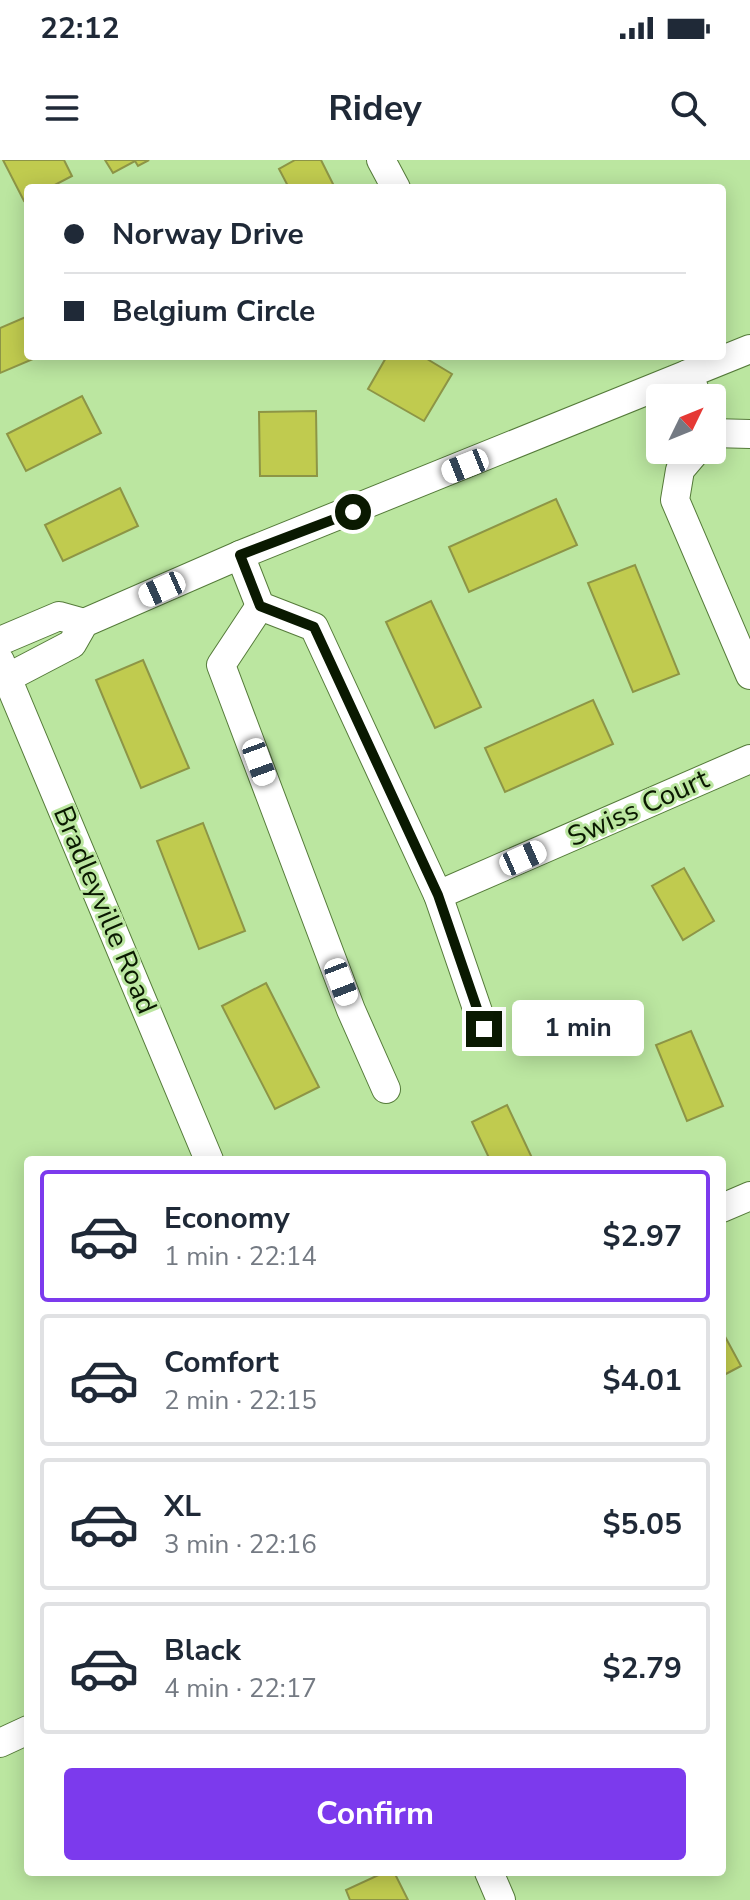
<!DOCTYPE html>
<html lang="en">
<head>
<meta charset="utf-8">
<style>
	:root { --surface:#fff; --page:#f6f6f7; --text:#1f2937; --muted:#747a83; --line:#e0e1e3; --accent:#7c3aed }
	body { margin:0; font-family:"Nunito Sans",sans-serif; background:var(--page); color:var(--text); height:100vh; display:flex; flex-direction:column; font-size:30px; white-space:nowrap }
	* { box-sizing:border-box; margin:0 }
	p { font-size:26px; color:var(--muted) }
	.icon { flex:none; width:44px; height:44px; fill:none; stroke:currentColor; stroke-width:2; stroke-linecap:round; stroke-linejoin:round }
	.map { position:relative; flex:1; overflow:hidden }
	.details { position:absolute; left:24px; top:996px; width:702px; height:720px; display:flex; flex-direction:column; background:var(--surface); border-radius:8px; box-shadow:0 4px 20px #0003 }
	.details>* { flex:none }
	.guide { position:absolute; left:24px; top:24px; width:702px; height:176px; border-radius:8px; box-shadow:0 4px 20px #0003; display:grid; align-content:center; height:176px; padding:0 40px; background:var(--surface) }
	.needle { width:52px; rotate:47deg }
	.controls { position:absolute; left:646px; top:224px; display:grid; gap:16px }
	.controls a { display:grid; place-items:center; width:80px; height:80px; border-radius:8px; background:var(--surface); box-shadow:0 4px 20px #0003; font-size:40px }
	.end { position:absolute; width:36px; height:36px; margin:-18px; border:10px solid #0a1901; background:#fff; box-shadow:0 0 0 4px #fff }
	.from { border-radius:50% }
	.bubble { position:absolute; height:56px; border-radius:8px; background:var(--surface); box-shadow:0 4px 20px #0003; font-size:26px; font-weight:700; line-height:56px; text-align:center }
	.car { position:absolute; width:24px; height:48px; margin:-24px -12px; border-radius:10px; box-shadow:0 0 6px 2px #0007; background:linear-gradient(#fff 24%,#345 0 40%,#fff 0 76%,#345 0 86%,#fff 0) }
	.guide b { display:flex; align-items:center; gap:28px; height:76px; font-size:30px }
	.guide b+b { border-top:2px solid var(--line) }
	.guide i { width:20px; height:20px; background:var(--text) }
	ul { padding:14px 0 0; list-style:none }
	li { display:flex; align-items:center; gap:24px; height:132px; margin:0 16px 12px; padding:0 24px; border:4px solid var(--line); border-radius:8px }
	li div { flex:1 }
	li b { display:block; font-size:30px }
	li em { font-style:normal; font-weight:700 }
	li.on { border-color:var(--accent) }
	li>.icon { width:72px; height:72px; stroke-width:1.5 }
	.action { display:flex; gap:16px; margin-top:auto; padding:16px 40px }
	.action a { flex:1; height:92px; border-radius:8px; background:var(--accent); color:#fff; font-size:32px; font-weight:700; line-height:92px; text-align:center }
	.status { display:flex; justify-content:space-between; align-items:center; height:56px; padding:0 40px; background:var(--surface); direction:ltr }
	.status svg { height:22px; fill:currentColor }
	header { display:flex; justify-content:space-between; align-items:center; height:104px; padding:0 40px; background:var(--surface); font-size:36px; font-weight:700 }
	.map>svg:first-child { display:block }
	.building { fill:#c0cb4f; stroke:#8d9546; stroke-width:2 }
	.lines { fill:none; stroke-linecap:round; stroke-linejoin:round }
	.minor-casing { stroke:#557b3a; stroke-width:30 }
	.minor { stroke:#fff; stroke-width:28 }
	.route { stroke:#0a1901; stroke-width:10 }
	.labels { text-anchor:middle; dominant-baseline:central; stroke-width:6; stroke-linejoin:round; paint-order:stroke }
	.street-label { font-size:28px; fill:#0a1901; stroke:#bbe6a0 }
</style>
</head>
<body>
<div class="status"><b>22:12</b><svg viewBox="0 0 49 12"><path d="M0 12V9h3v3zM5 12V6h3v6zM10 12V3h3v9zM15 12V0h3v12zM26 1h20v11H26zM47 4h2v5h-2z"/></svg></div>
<header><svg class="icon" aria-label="menu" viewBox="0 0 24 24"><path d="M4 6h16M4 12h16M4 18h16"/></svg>Ridey<svg class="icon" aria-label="search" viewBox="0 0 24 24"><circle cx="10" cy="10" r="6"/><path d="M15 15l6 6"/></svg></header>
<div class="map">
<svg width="750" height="1740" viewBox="0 0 750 1740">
	<rect width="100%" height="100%" fill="#bbe6a0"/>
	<g class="building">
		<path d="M3,0H64L72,16L49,28H28V39L24,41Z"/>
		<path d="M105,0H149L138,6L135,1L113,13Z"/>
		<path d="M295,0H321L335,28H289L279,9Z"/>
		<path d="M28,156V196H40L0,213V168Z"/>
		<path d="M387,196H422L452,214L424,261L368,229Z"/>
		<path d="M82,236L101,273L26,311L7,274Z"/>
		<path d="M316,251L317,316H260L259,252Z"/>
		<path d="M120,328L138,366L63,401L45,365Z"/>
		<path d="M556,339L577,385L469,432L449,387Z"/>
		<path d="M635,405L679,514L633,532L588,423Z"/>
		<path d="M431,441L481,547L435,568L386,462Z"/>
		<path d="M143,500L189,608L141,628L96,520Z"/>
		<path d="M593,540L613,584L505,632L485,588Z"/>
		<path d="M203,663L245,771L199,789L157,681Z"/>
		<path d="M684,708L714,761L683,780L652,726Z"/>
		<path d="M266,823L319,927L275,949L222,846Z"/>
		<path d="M691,871L723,946L687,961L656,885Z"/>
		<path d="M507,945L533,1000H490L472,962Z"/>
		<path d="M722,1171L741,1206L722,1216Z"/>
		<path d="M385,1712H394L408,1740H350L346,1730Z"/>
	</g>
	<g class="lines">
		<g class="minor-casing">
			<g id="minor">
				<path d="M381,0L396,28"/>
				<path d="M688,214L698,238"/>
				<path d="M712,273L750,274"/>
				<path d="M697,290L680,310L675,340L750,515"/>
				<path d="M240,395L260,446L314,467L438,735L484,869"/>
				<path d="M260,446L221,505L351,850L386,929"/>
				<path d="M0,481L59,456L84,463"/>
				<path d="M0,501L209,1000"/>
				<path d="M7,518L72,484L84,463L240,395L750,189"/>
				<path d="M438,735L750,599"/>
				<path d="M722,1048L750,1036"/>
				<path d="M0,1583L28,1570"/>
				<path d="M489,1712L501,1740"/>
			</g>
		</g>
		<use href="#minor" class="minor"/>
	</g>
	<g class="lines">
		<path class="route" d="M353,352L240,395L260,446L314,467L438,735L484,869"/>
	</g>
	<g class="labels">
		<g class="street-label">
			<text transform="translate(638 648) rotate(-24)">Swiss Court</text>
			<text transform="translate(105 750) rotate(67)">Bradleyville Road</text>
		</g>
	</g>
</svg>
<div class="controls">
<a><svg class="needle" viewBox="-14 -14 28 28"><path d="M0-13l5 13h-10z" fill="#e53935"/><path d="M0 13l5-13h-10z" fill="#747a83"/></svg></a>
</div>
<i class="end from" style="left:353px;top:352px"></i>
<i class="end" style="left:484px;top:869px"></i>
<div class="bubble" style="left:512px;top:840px;width:132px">1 min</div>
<i class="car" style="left:465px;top:306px;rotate:248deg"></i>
<i class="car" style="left:162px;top:429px;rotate:246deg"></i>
<i class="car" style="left:259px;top:602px;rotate:160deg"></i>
<i class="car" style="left:523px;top:698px;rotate:66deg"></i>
<i class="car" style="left:341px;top:822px;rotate:159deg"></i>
<div class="guide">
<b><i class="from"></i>Norway Drive</b>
<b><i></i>Belgium Circle</b>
</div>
<section class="details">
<ul>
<li class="on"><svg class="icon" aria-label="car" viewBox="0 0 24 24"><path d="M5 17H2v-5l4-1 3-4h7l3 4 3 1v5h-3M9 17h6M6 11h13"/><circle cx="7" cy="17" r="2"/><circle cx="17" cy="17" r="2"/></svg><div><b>Economy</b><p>1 min · 22:14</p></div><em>$2.97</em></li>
<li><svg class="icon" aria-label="car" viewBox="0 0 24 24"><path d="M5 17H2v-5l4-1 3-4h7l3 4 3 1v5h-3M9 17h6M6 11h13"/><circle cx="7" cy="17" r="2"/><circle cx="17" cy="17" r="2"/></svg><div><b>Comfort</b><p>2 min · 22:15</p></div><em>$4.01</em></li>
<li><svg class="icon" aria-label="car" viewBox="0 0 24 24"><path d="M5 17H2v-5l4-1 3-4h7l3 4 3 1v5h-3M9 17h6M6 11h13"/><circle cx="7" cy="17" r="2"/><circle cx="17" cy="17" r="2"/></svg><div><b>XL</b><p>3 min · 22:16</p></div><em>$5.05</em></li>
<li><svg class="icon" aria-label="car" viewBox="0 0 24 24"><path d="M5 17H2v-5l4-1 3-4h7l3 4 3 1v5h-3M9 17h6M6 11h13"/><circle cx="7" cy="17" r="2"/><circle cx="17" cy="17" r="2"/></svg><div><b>Black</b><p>4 min · 22:17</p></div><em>$2.79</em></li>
</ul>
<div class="action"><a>Confirm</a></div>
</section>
</div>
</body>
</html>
